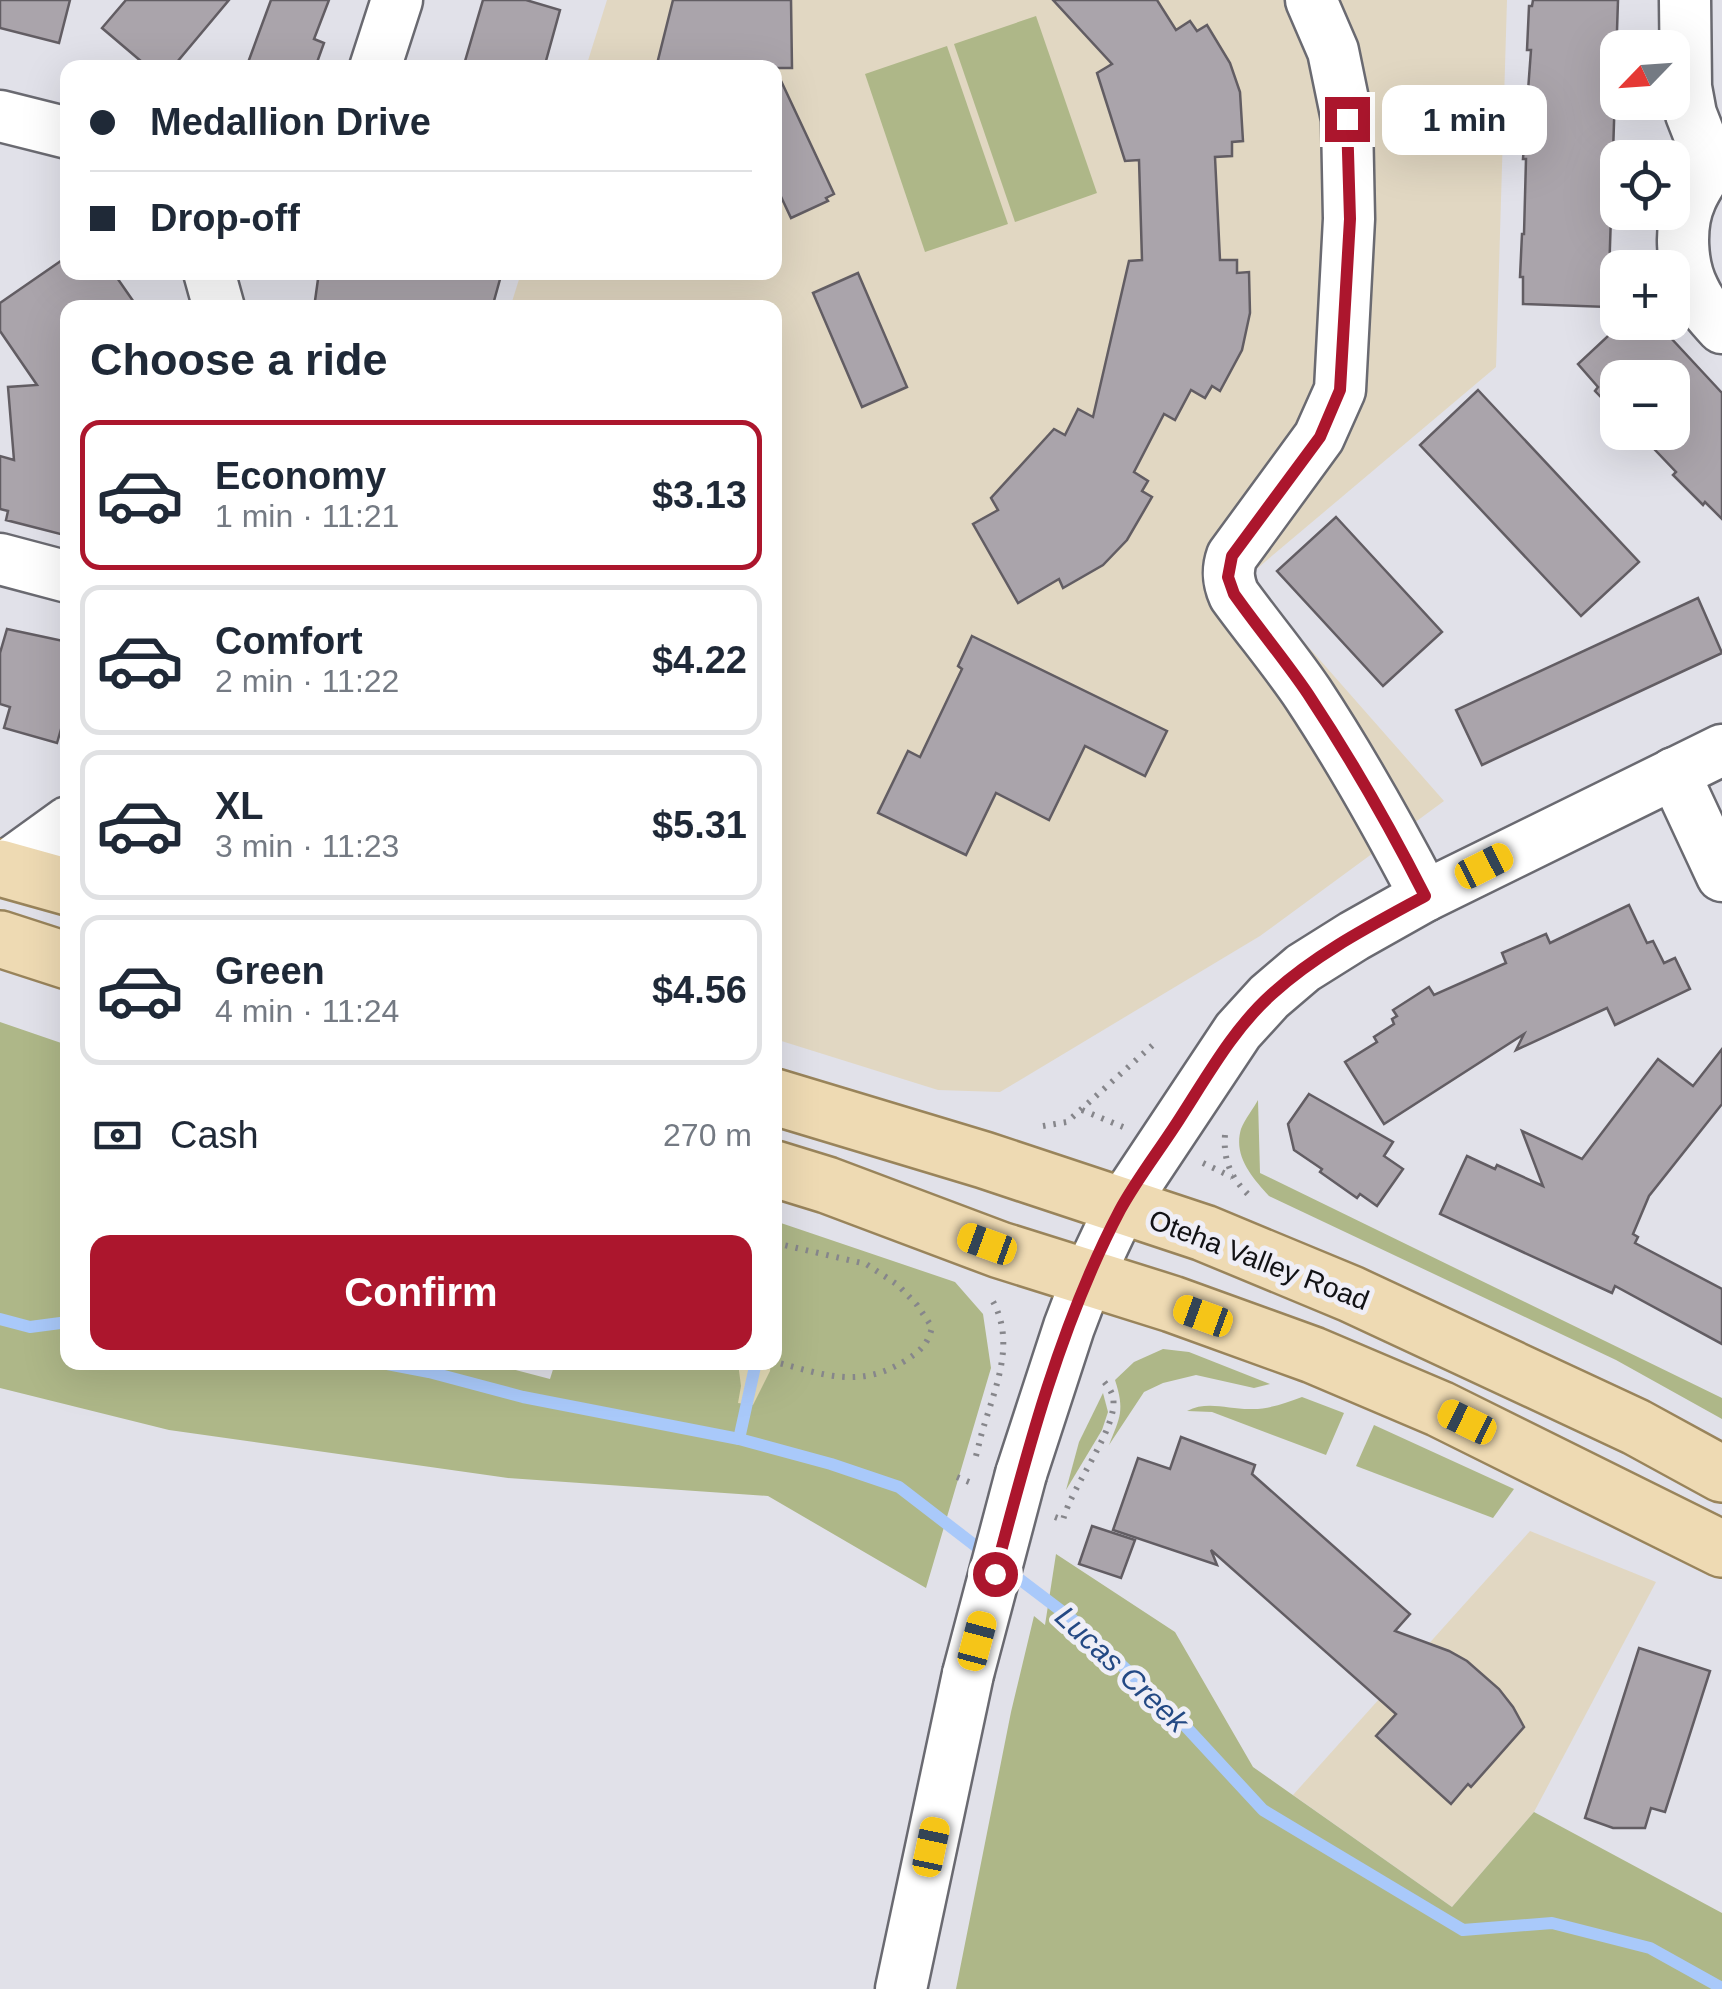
<!DOCTYPE html>
<html lang="en">
<head>
<meta charset="utf-8">
<style>
	:root { --surface:#fff; --page:#f2f2f3; --text:#1f2937; --muted:#747a83; --line:#e0e1e3; --accent:#ac162d }
	body { margin:0; font-family:Arial,sans-serif; background:var(--page); color:var(--text); height:100vh; display:flex; flex-direction:column; font-size:38px; white-space:nowrap }
	* { box-sizing:border-box; margin:0 }
	p { font-size:32px; color:var(--muted) }
	.icon { flex:none; width:55px; height:55px; fill:none; stroke:currentColor; stroke-width:2; stroke-linecap:round; stroke-linejoin:round }
	.map { position:relative; flex:1; overflow:hidden }
	.panel { position:absolute; left:60px; top:300px; width:722px; height:1070px; display:flex; flex-direction:column; background:var(--surface); border-radius:20px; box-shadow:0 10px 40px #0002 }
	.panel>* { flex:none }
	.guide { position:absolute; left:60px; top:60px; width:722px; height:220px; border-radius:20px; box-shadow:0 10px 40px #0002; display:grid; align-content:center; height:220px; padding:0 30px; background:var(--surface) }
	.needle { width:65px; rotate:245deg }
	.controls { position:absolute; left:1600px; top:30px; display:grid; gap:20px }
	.controls a { display:grid; place-items:center; width:90px; height:90px; border-radius:20px; background:var(--surface); box-shadow:0 10px 40px #0002; font-size:50px }
	.end { position:absolute; width:45px; height:45px; margin:-22px; border:12px solid #ac162d; background:#fff; box-shadow:0 0 0 5px #fff }
	.from { border-radius:50% }
	.bubble { position:absolute; height:70px; border-radius:20px; background:var(--surface); box-shadow:0 10px 40px #0002; font-size:32px; font-weight:700; line-height:70px; text-align:center }
	.car { position:absolute; width:30px; height:60px; margin:-30px -15px; border-radius:12px; box-shadow:0 0 8px 2px #0007; background:linear-gradient(#f5c518 24%,#345 0 40%,#f5c518 0 76%,#345 0 86%,#f5c518 0) }
	.guide b { display:flex; align-items:center; gap:35px; height:95px; font-size:38px }
	.guide b+b { border-top:2px solid var(--line) }
	.guide i { width:25px; height:25px; background:var(--text) }
	ul { padding:0; list-style:none }
	li { display:flex; align-items:center; gap:30px; height:150px; margin:0 20px 15px; padding:0 10px; border:5px solid var(--line); border-radius:20px }
	li div { flex:1 }
	li b { display:block; font-size:38px }
	li em { font-style:normal; font-weight:700 }
	li.on { border-color:var(--accent) }
	li>.icon { width:90px; height:90px; stroke-width:1.5 }
	h2 { padding:0 30px; font-size:45px; line-height:120px }
	.pay { display:flex; align-items:center; gap:25px; height:110px; padding:0 30px; font-size:38px }
	.pay p { margin-inline-start:auto }
	.cta { display:flex; gap:20px; margin-top:auto; padding:20px 30px }
	.cta a { flex:1; height:115px; border-radius:20px; background:var(--accent); color:#fff; font-size:40px; font-weight:700; line-height:115px; text-align:center }
	.map>svg:first-child { display:block }
	.education { fill:#e1d7c2 }
	.green { fill:#aeb788 }
	.sand { fill:#e2d9b4 }
	.lines { fill:none; stroke-linecap:round; stroke-linejoin:round }
	.stream { stroke:#a9c9fa; stroke-width:12 }
	.building { fill:#aaa4ab; stroke:#625d63; stroke-width:2.5 }
	.minor-casing { stroke:#6a6a71; stroke-width:55 }
	.major-casing { stroke:#99845b; stroke-width:60 }
	.path { stroke:#86868b; stroke-width:6; stroke-dasharray:2.5 8; stroke-linecap:butt }
	.minor { stroke:#fff; stroke-width:50 }
	.major { stroke:#eedab3; stroke-width:55 }
	.minor-bridge-casing { stroke:#6a6a71; stroke-width:55; stroke-linecap:butt }
	.path-bridge { stroke:#86868b; stroke-width:6; stroke-dasharray:2.5 8; stroke-linecap:butt }
	.minor-bridge { stroke:#fff; stroke-width:50 }
	.route { stroke:#ac162d; stroke-width:12 }
	.labels { text-anchor:middle; dominant-baseline:central; stroke-width:10; stroke-linejoin:round; paint-order:stroke }
	.street-label { font-size:28px; fill:#121215; stroke:#efeef6 }
	.water-label { font-size:30px; font-style:italic; fill:#244984; stroke:#efeef6 }
</style>
</head>
<body>
<div class="map">
<svg width="1722" height="1989" viewBox="0 0 1722 1989">
	<rect width="100%" height="100%" fill="#e1e1e9"/>
	<g class="education">
		<path d="M607,0H1507L1496,367L1247,577L1444,801L1260,936L1000,1092L938,1090L775,1039V308H510L521,273L775,272V68L586,67Z"/>
		<path d="M1530,1531L1656,1582L1534,1812L1452,1907L1293,1795Z"/>
	</g>
	<g class="green">
		<path d="M1036,16L1097,193L1015,222L954,44Z"/>
		<path d="M947,46L1008,224L925,252L865,74Z"/>
		<path d="M0,1022L67,1045L68,1362H485L550,1379L555,1363L775,1362V1221L955,1282L983,1314L991,1368L926,1588L768,1496L508,1478L169,1430L0,1388Z"/>
		<path d="M1258,1100L1260,1173L1722,1398V1419L1616,1360L1269,1196C1252,1177 1233,1156 1241,1129C1245,1119 1253,1109 1258,1100Z"/>
		<path d="M1163,1349L1189,1352L1270,1384L1254,1388L1196,1375L1163,1383L1144,1392L1109,1445C1120,1417 1125,1411 1115,1380L1134,1362Z"/>
		<path d="M1103,1393L1108,1412L1102,1430L1066,1490L1079,1442Z"/>
		<path d="M1302,1397L1344,1413L1326,1455L1212,1412L1187,1411C1208,1400 1229,1410 1253,1409C1270,1409 1285,1403 1302,1397Z"/>
		<path d="M1374,1425L1514,1489L1493,1518L1356,1466Z"/>
		<path d="M1056,1554L1175,1632L1253,1767L1452,1907L1534,1812L1722,1913V1989H956L1011,1712L1034,1616L1045,1625Z"/>
	</g>
	<path class="sand" d="M738,1363H771L770,1371L753,1405L738,1403L741,1386Z"/>
	<g class="lines">
		<g class="stream">
			<path d="M0,1319L30,1327L68,1322"/>
			<path d="M377,1362L429,1372L523,1397L739,1439L831,1464L899,1487L986,1554"/>
			<path d="M739,1439L756,1362"/>
			<path d="M1006,1569L1072,1619L1176,1716L1263,1810L1463,1930L1552,1923L1650,1948L1722,1988"/>
		</g>
	</g>
	<g class="building">
		<path d="M0,0H70L59,43L0,28Z"/>
		<path d="M126,0H229L172,68H149L102,28Z"/>
		<path d="M271,0H329L314,39L324,43L315,68H246Z"/>
		<path d="M483,0H526L560,10L544,68H463Z"/>
		<path d="M673,0H791L792,68H656Z"/>
		<path d="M1053,0H1157L1176,30L1190,21L1197,31L1207,25L1230,63L1240,92L1243,141L1232,142V156L1215,157L1220,260H1237V273L1249,272L1250,313L1242,350L1220,391L1212,386L1205,398L1191,390L1175,420L1164,414L1134,472L1148,481L1142,491L1152,497L1127,540L1103,565L1063,588L1059,579L1018,603L973,524L998,510L991,498L1054,429L1065,435L1078,409L1093,417L1129,261L1142,260L1139,160L1125,161L1097,73L1112,64Z"/>
		<path d="M1533,0H1618L1608,307L1523,304V277H1520L1522,234H1524L1526,159H1523L1531,50H1527L1529,6H1532Z"/>
		<path d="M775,68L834,194L826,198L828,201L791,218L775,184Z"/>
		<path d="M68,256V272H113L138,308H68V536L6,520L8,511L0,509V456L14,460L8,387L37,385L0,331V303Z"/>
		<path d="M319,272H502L492,308H314Z"/>
		<path d="M858,273L907,387L862,407L813,293Z"/>
		<path d="M1623,322H1656L1722,393V519L1705,502L1703,505L1673,475L1676,472L1638,432H1672V378H1618V415L1595,391L1598,387L1578,364Z"/>
		<path d="M1478,390L1639,562L1581,616L1420,445Z"/>
		<path d="M1336,517L1442,632L1383,686L1277,571Z"/>
		<path d="M1698,598L1722,653L1482,765L1456,710Z"/>
		<path d="M7,629L68,642V705L57,743L4,728L10,707L0,704V653Z"/>
		<path d="M972,636L1167,731L1145,776L1085,746L1049,820L996,793L966,855L878,813L908,751L920,757L962,669L958,666Z"/>
		<path d="M1629,905L1647,943L1653,941L1664,963L1675,958L1690,989L1615,1025L1607,1008L1516,1050L1524,1034L1384,1124L1345,1062L1377,1042L1374,1037L1394,1024L1392,1019L1397,1016L1393,1010L1429,987L1434,995L1506,963L1502,953L1546,934L1550,943Z"/>
		<path d="M1722,1049V1104L1649,1196L1633,1234L1638,1237L1635,1243L1722,1289V1344L1615,1286L1612,1293L1440,1214L1467,1156L1495,1169L1497,1165L1543,1186L1522,1131L1582,1159L1658,1059L1693,1086Z"/>
		<path d="M1309,1094L1393,1142L1384,1156L1403,1169L1377,1206L1360,1194L1357,1198L1320,1172L1322,1169L1294,1150L1288,1124Z"/>
		<path d="M1181,1437L1255,1465L1252,1474L1410,1614L1395,1631L1449,1651L1467,1661L1499,1689L1513,1707L1524,1727L1471,1787L1468,1784L1451,1804L1376,1736L1396,1714L1211,1550L1217,1565L1113,1530L1138,1458L1170,1469Z"/>
		<path d="M1092,1526L1135,1540L1121,1578L1079,1564Z"/>
		<path d="M1639,1648L1710,1671L1665,1812L1651,1808L1645,1828H1613L1585,1818Z"/>
	</g>
	<g class="lines">
		<g class="minor-casing">
			<g id="minor">
				<path d="M1311,0L1333,51L1347,119L1349,219L1340,390L1319,437L1232,556C1227,570 1228,581 1234,595C1258,628 1285,660 1308,694C1351,759 1389,827 1425,896"/>
				<path d="M1685,0L1686,87L1691,114L1711,165C1704,176 1696,187 1691,199C1679,225 1681,265 1694,290C1701,305 1711,316 1722,328"/>
				<path d="M375,68L397,0"/>
				<path d="M0,116L68,133"/>
				<path d="M209,272L219,308"/>
				<path d="M0,559L68,577"/>
				<path d="M1674,773L1722,876"/>
				<path d="M3,869L68,822"/>
				<path d="M1021,1474L1069,1327L1088,1277L1121,1207L1238,1031L1269,997L1303,968L1354,936L1425,896L1722,750"/>
				<path d="M901,1989L968,1674"/>
			</g>
		</g>
		<g class="major-casing">
			<g id="major">
				<path d="M0,868L68,887"/>
				<path d="M0,939L68,961"/>
				<path d="M775,1097L984,1160L1204,1233L1351,1294L1636,1427L1722,1474"/>
				<path d="M775,1169L827,1185L1000,1250L1172,1304L1313,1355L1440,1409L1722,1549"/>
			</g>
		</g>
		<g class="path">
			<path d="M1082,1110L1123,1127"/>
			<path d="M1043,1126L1067,1122L1155,1043"/>
			<path d="M1225,1135C1223,1162 1232,1180 1252,1198"/>
			<path d="M1203,1163L1232,1177"/>
			<path d="M775,1243L866,1264L898,1285L917,1305L932,1327C928,1345 919,1352 903,1362C858,1389 822,1374 775,1362"/>
			<path d="M981,1436C994,1389 1018,1343 991,1298"/>
			<path d="M957,1477L974,1484"/>
			<path d="M1055,1517L1063,1520C1072,1485 1119,1427 1113,1397C1111,1389 1105,1383 1100,1377"/>
		</g>
		<use href="#minor" class="minor"/>
		<use href="#major" class="major"/>
		<g class="minor-bridge-casing">
			<path id="minor-bridge" d="M968,1674L1021,1474"/>
		</g>
		<path class="path-bridge" d="M976,1456L981,1436"/>
		<use href="#minor-bridge" class="minor-bridge"/>
	</g>
	<g class="lines">
		<path class="route" d="M995,1574C1027,1451 1061,1322 1120,1210C1138,1177 1162,1147 1182,1115C1209,1073 1235,1027 1272,994C1317,953 1372,925 1425,896C1390,827 1351,759 1308,694C1285,660 1258,628 1234,594L1228,577L1232,556L1320,437L1340,390L1350,219L1347,119"/>
	</g>
	<g class="labels">
		<g class="street-label">
			<text transform="translate(1259 1260) rotate(21)">Oteha Valley Road</text>
		</g>
		<g class="water-label">
			<text transform="translate(1122 1669) rotate(43)">Lucas Creek</text>
		</g>
	</g>
</svg>
<div class="controls">
<a><svg class="needle" viewBox="-14 -14 28 28"><path d="M0-13l5 13h-10z" fill="#e53935"/><path d="M0 13l5-13h-10z" fill="#747a83"/></svg></a>
<a><svg class="icon" aria-label="locate" viewBox="0 0 24 24"><circle cx="12" cy="12" r="6"/><path d="M12 2v4M12 18v4M2 12h4M18 12h4"/></svg></a>
<a>+</a>
<a>−</a>
</div>
<i class="end from" style="left:995px;top:1574px"></i>
<i class="end" style="left:1347px;top:119px"></i>
<div class="bubble" style="left:1382px;top:85px;width:165px">1 min</div>
<i class="car" style="left:1484px;top:866px;rotate:63deg"></i>
<i class="car" style="left:987px;top:1244px;rotate:290deg"></i>
<i class="car" style="left:1203px;top:1316px;rotate:290deg"></i>
<i class="car" style="left:1467px;top:1422px;rotate:296deg"></i>
<i class="car" style="left:977px;top:1641px;rotate:15deg"></i>
<i class="car" style="left:931px;top:1847px;rotate:12deg"></i>
<div class="guide">
<b><i class="from"></i>Medallion Drive</b>
<b><i></i>Drop-off</b>
</div>
<section class="panel">
<h2>Choose a ride</h2>
<ul>
<li class="on"><svg class="icon" aria-label="car" viewBox="0 0 24 24"><path d="M5 17H2v-5l4-1 3-4h7l3 4 3 1v5h-3M9 17h6M6 11h13"/><circle cx="7" cy="17" r="2"/><circle cx="17" cy="17" r="2"/></svg><div><b>Economy</b><p>1 min · 11:21</p></div><em>$3.13</em></li>
<li><svg class="icon" aria-label="car" viewBox="0 0 24 24"><path d="M5 17H2v-5l4-1 3-4h7l3 4 3 1v5h-3M9 17h6M6 11h13"/><circle cx="7" cy="17" r="2"/><circle cx="17" cy="17" r="2"/></svg><div><b>Comfort</b><p>2 min · 11:22</p></div><em>$4.22</em></li>
<li><svg class="icon" aria-label="car" viewBox="0 0 24 24"><path d="M5 17H2v-5l4-1 3-4h7l3 4 3 1v5h-3M9 17h6M6 11h13"/><circle cx="7" cy="17" r="2"/><circle cx="17" cy="17" r="2"/></svg><div><b>XL</b><p>3 min · 11:23</p></div><em>$5.31</em></li>
<li><svg class="icon" aria-label="car" viewBox="0 0 24 24"><path d="M5 17H2v-5l4-1 3-4h7l3 4 3 1v5h-3M9 17h6M6 11h13"/><circle cx="7" cy="17" r="2"/><circle cx="17" cy="17" r="2"/></svg><div><b>Green</b><p>4 min · 11:24</p></div><em>$4.56</em></li>
</ul>
<div class="pay"><svg class="icon" aria-label="cash" viewBox="0 0 24 24"><path d="M3 7h18v10H3z"/><circle cx="12" cy="12" r="2"/></svg>Cash<p>270 m</p></div>
<div class="cta"><a>Confirm</a></div>
</section>
</div>
</body>
</html>
